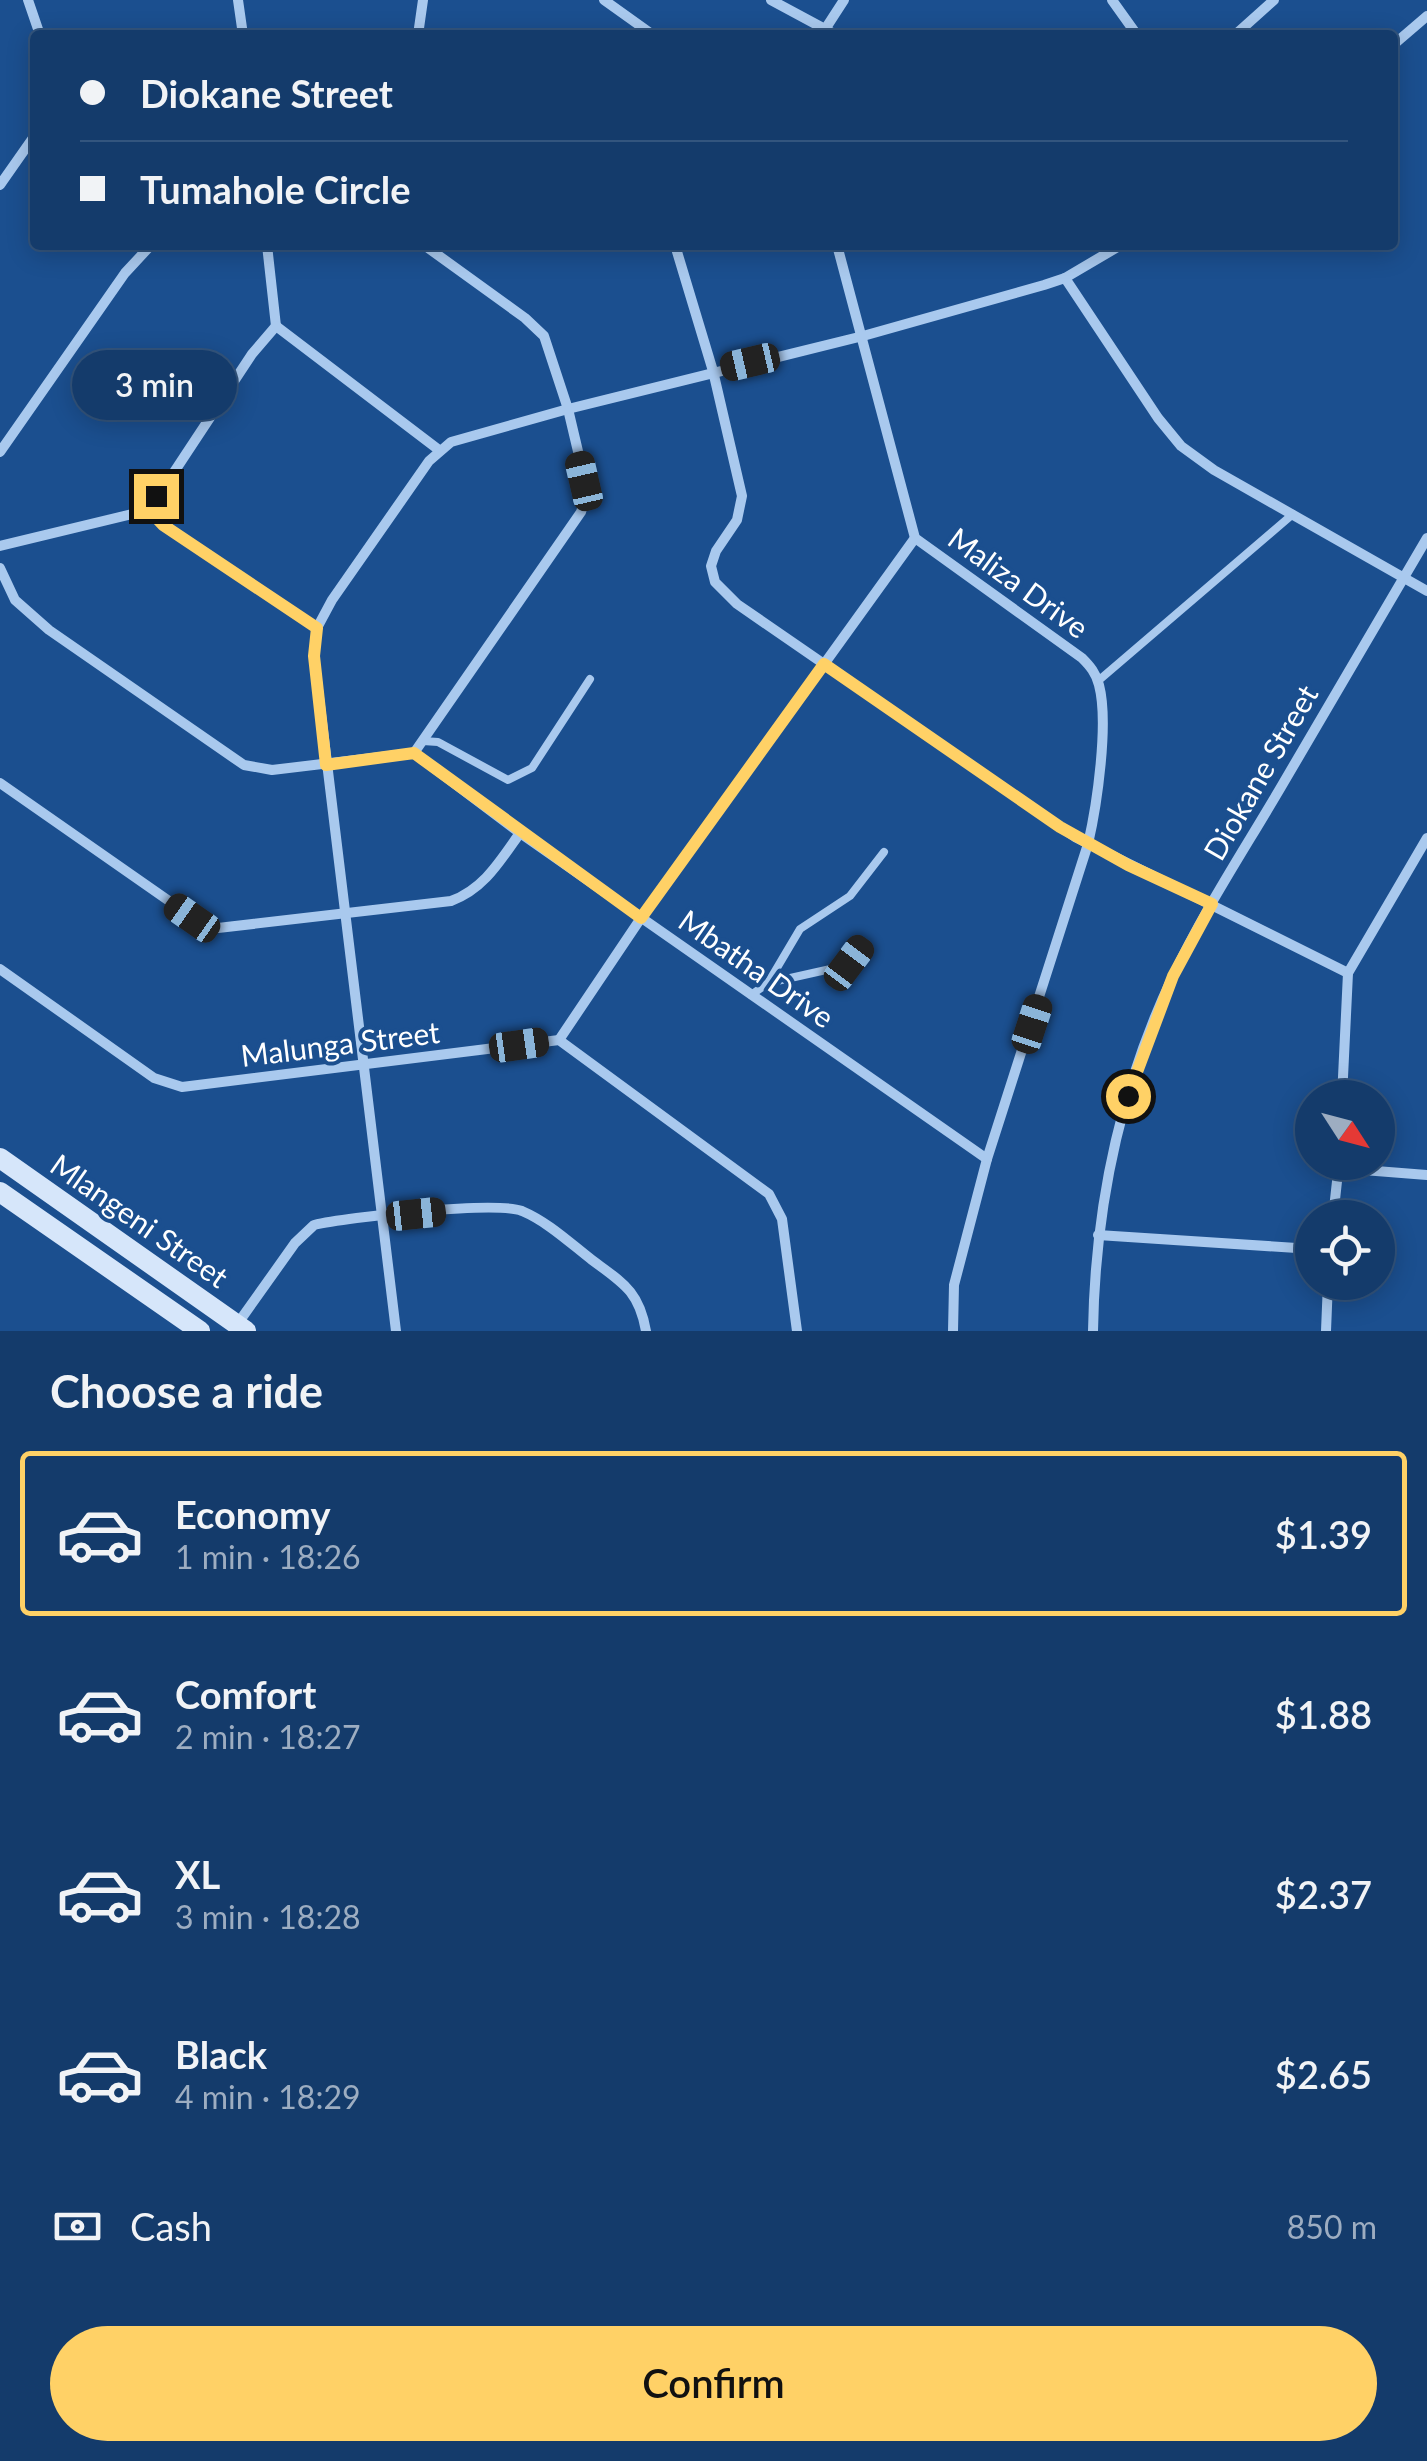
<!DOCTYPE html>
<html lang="en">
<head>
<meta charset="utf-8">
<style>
	:root { --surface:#143b6b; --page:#1d4271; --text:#f1f3f6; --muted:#9dadc1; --line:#33557e; --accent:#ffd166 }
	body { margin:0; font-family:Lato,sans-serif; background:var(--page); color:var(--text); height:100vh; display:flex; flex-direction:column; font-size:38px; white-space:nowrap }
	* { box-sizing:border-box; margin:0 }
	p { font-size:32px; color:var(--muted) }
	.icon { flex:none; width:55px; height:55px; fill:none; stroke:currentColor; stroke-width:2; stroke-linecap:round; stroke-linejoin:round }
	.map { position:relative; height:1331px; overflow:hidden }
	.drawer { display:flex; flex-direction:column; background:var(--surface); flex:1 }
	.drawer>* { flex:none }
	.banner { position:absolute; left:30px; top:30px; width:1368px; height:220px; border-radius:10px; box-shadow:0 5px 25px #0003,0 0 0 2px var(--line); display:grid; align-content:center; height:220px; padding:0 50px; background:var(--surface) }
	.needle { width:65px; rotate:126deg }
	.fabs { position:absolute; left:1295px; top:1080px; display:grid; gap:20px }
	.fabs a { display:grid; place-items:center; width:100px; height:100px; border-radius:50%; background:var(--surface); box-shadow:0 5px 25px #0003,0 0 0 2px var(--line); font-size:50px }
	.end { position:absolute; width:45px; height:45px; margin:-22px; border:12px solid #ffd166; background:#111; box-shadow:0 0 0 5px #111 }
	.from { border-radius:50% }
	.bubble { position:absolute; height:70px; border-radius:35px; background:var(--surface); box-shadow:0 5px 25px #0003,0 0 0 2px var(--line); font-size:32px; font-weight:600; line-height:70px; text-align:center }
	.car { position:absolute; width:30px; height:60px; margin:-30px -15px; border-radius:12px; box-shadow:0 0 8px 2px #0007; background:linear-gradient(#222 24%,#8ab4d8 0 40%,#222 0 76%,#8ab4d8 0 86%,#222 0) }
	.banner b { display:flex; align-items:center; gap:35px; height:95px; font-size:38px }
	.banner b+b { border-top:2px solid var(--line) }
	.banner i { width:25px; height:25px; background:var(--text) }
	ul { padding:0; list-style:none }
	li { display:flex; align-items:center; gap:30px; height:165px; margin:0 20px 15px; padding:0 30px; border:5px solid transparent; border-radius:10px }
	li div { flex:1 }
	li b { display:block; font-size:38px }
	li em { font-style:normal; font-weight:600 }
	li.selected { border-color:var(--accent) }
	li>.icon { width:90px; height:90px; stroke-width:1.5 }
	h2 { padding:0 50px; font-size:45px; line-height:120px }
	.pay { display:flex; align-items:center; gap:25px; height:110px; padding:0 50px; font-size:38px }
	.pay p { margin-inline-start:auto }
	.action { display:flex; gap:20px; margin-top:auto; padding:20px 50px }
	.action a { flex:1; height:115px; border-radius:60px; background:var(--accent); color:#111; font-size:40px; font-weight:600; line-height:115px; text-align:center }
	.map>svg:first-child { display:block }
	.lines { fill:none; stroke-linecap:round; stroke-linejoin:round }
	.lane { stroke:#a9c9ee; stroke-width:8 }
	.street { stroke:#a9c9ee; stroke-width:10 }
	.secondary { stroke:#d6e6fa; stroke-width:20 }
	.route { stroke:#ffd166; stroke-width:12 }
	.labels { text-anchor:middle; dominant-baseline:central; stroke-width:8; stroke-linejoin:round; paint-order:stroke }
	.street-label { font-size:30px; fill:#fff; stroke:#1b4f8f }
</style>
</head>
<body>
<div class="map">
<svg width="1427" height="1331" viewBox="0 0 1427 1331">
	<rect width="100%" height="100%" fill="#1b4f8f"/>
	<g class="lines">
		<g class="lane">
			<path d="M1098,681L1293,514"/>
			<path d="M423,741L438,742L508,780L532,768L590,679"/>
			<path d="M768,983L800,929L850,896L884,852"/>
			<path d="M751,995L768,983L844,966L863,945"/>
		</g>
		<g class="street">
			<path d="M28,0L40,35"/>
			<path d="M238,0L243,35"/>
			<path d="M604,0L653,35"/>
			<path d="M771,0L836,35"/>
			<path d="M1112,0L1137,35"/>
			<path d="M822,34L844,0"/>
			<path d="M418,35L423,0"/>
			<path d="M1235,35L1274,0"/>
			<path d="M1392,46L1427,16"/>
			<path d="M0,185L35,135"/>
			<path d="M267,245L276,326"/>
			<path d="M675,245L713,371L742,496L737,520L716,551L711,566L715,582L737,604L1075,837L1348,973"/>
			<path d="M837,245L915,538L1082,658C1090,666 1096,673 1099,685C1109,723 1097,805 1088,844L987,1159L954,1285L953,1331"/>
			<path d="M1065,278L1158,418L1181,446L1214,470L1427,591"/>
			<path d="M276,326L439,450"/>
			<path d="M0,452L125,273L151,245"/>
			<path d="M149,510L252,354L276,326"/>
			<path d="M149,510L172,531L317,628"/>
			<path d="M0,546L149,510"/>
			<path d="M0,568L15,600L49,630L244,765L272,770L414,753L520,833L987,1159"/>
			<path d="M414,753L581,512L586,496L585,481L568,409L544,336L525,318L424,245"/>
			<path d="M0,783L192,917L218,928L451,901C484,889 500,861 520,833"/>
			<path d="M0,969L154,1078L182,1087L559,1040L769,1194L782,1219L797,1331"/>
			<path d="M559,1040L641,918L915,538"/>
			<path d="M1342,1098L1348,973L1427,838"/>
			<path d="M1338,1168L1427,1175"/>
			<path d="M1333,1218L1339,1163"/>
			<path d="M1098,1235L1312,1249"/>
			<path d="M236,1326L295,1243L314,1225C347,1217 495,1201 522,1211C548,1222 570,1243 592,1260C623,1283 639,1291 646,1331"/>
			<path d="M396,1331L314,656L317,628L332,600L429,461L451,442L568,409L863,336L1044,285L1065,278L1121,245"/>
			<path d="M1093,1331C1095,1209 1120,1089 1172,978C1203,912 1244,850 1281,787C1330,704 1378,621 1427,538"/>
			<path d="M1326,1331L1328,1282"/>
		</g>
		<g class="secondary">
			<path d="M0,1158L246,1331"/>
			<path d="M0,1192L200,1331"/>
		</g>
	</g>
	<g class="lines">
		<path class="route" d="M156,496L149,510L163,525L317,628L314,656L326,765L414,753L641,918L824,664L1060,827L1128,865L1212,904L1173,976L1128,1096"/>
	</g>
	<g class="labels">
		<g class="street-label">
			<text transform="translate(1019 582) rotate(36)">Maliza Drive</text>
			<text transform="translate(1260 772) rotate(-60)">Diokane Street</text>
			<text transform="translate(757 968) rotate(35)">Mbatha Drive</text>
			<text transform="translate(340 1043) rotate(-7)">Malunga Street</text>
			<text transform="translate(140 1220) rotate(35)">Mlangeni Street</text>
		</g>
	</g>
</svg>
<div class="fabs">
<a><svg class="needle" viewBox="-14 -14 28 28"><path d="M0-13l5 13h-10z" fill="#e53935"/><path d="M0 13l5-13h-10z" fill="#9dadc1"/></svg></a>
<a><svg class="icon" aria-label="locate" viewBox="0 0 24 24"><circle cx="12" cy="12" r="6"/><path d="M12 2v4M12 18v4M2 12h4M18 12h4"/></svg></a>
</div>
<i class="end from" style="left:1128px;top:1096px"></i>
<i class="end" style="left:156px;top:496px"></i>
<div class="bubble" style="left:72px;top:350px;width:165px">3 min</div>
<i class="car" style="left:750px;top:362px;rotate:257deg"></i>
<i class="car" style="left:584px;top:481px;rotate:347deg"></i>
<i class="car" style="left:192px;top:918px;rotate:305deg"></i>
<i class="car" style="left:849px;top:963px;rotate:37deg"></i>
<i class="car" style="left:1032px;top:1024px;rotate:18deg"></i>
<i class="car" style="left:519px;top:1045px;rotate:82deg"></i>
<i class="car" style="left:416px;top:1214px;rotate:84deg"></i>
<div class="banner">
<b><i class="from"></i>Diokane Street</b>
<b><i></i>Tumahole Circle</b>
</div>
</div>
<section class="drawer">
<h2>Choose a ride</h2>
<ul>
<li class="selected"><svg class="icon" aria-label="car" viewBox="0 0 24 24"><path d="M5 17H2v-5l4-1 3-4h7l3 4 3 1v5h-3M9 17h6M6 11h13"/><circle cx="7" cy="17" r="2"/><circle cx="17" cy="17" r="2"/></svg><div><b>Economy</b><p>1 min · 18:26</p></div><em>$1.39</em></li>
<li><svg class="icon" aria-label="car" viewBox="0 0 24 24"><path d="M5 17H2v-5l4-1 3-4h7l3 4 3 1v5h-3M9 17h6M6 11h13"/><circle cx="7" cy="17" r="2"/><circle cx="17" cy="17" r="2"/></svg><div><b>Comfort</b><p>2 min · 18:27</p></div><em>$1.88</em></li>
<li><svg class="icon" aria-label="car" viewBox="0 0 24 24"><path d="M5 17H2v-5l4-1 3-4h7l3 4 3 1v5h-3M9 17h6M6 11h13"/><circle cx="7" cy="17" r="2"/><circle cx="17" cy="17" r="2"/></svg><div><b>XL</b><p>3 min · 18:28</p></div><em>$2.37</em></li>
<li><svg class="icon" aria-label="car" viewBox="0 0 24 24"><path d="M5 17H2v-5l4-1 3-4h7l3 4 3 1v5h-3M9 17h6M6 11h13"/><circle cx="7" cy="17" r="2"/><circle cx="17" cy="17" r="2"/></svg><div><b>Black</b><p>4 min · 18:29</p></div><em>$2.65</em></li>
</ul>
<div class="pay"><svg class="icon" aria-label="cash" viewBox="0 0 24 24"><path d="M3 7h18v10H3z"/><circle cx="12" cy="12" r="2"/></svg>Cash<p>850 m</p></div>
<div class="action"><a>Confirm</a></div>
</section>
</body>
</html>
